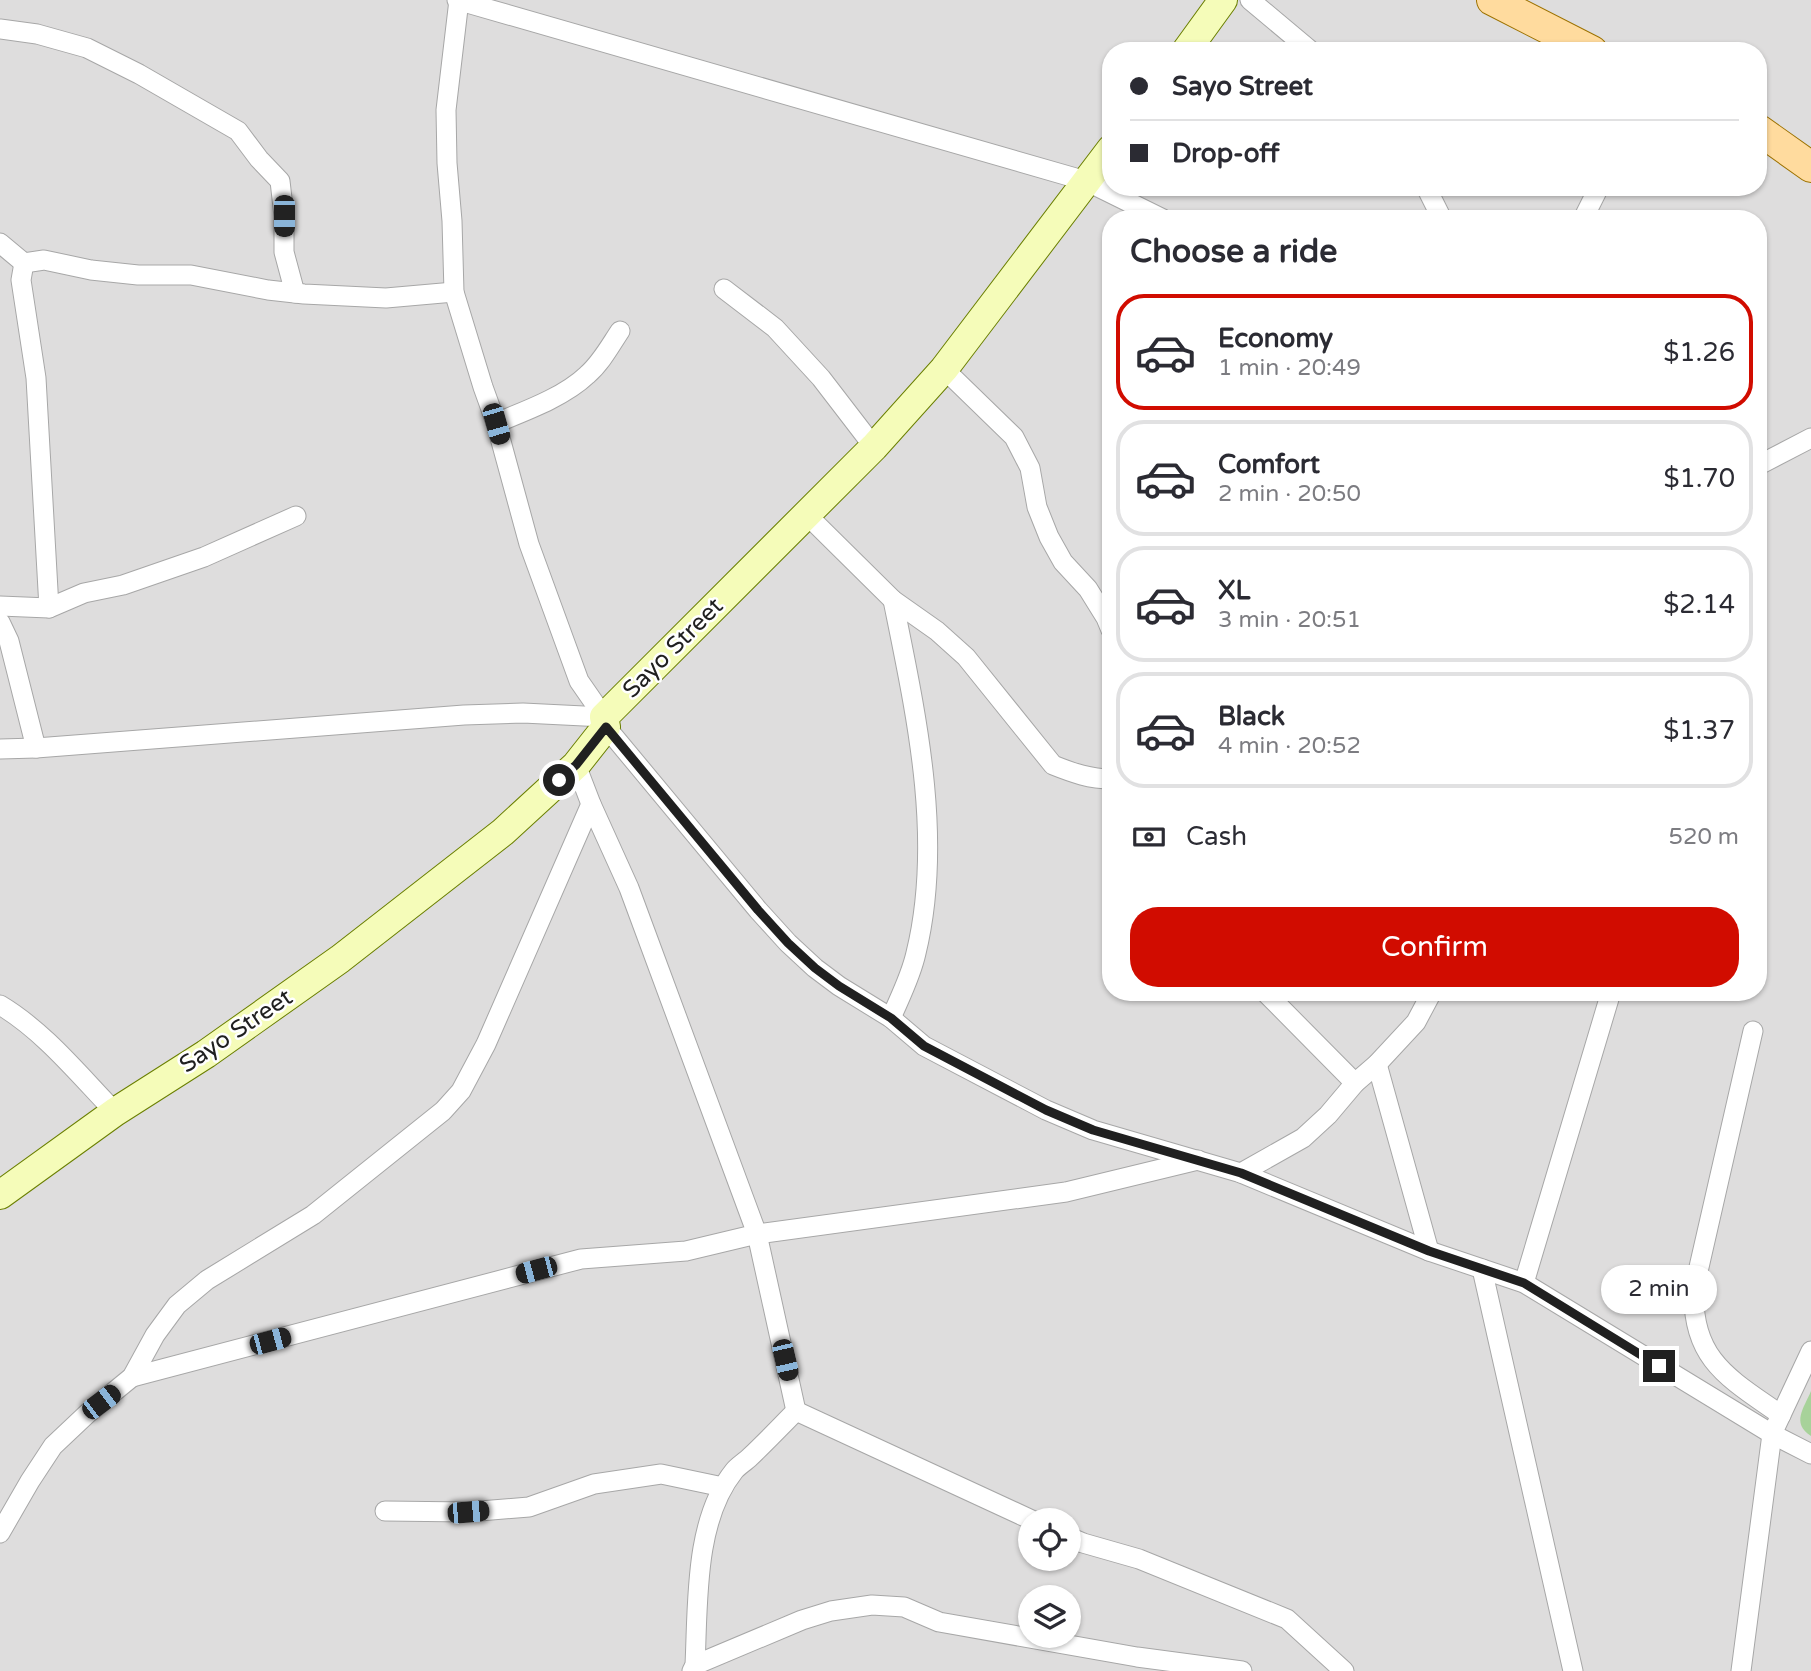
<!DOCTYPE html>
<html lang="en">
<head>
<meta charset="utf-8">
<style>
	:root { --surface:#fff; --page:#f2f2f3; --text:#2b2b33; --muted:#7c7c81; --line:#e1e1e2; --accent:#d10c00 }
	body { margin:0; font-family:"Varela Round",sans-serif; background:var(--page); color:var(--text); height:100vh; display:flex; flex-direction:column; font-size:26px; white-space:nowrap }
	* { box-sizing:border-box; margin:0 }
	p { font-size:23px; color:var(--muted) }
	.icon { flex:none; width:38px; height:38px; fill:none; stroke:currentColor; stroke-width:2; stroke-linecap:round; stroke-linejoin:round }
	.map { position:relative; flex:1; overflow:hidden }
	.details { position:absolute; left:1102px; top:210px; width:665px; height:791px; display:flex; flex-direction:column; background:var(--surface); border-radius:28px; box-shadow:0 2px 5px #0004 }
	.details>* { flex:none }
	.banner { position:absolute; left:1102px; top:42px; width:665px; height:154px; border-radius:28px; box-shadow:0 2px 5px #0004; display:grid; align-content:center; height:154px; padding:0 28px; background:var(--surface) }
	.controls { position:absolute; left:1018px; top:1508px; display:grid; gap:14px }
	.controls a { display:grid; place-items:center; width:63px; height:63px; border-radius:50%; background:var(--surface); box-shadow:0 2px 5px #0004; font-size:35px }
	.end { position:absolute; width:32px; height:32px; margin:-16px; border:9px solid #202020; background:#fff; box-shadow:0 0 0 4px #fff }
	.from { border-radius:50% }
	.bubble { position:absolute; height:49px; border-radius:24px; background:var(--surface); box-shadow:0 2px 5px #0004; font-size:23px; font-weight:600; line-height:49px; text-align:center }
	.car { position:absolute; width:21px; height:42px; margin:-21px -10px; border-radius:9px; box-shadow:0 0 5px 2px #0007; background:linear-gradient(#222 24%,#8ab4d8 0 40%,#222 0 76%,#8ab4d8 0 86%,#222 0) }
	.banner b { display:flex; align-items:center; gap:24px; height:66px; font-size:26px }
	.banner b+b { border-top:2px solid var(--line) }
	.banner i { width:18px; height:18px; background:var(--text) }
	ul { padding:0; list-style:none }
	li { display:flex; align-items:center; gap:21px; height:116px; margin:0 14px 10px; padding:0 14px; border:4px solid var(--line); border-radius:28px }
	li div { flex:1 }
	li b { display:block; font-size:26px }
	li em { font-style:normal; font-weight:600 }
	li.on { border-color:var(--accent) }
	li>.icon { width:63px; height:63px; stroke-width:1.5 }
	h2 { padding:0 28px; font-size:32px; line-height:84px }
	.pay { display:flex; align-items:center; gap:18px; height:77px; padding:0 28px; font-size:26px }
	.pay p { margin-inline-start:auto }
	.cta { display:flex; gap:14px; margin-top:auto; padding:14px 28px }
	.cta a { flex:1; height:80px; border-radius:28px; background:var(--accent); color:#fff; font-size:28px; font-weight:600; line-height:80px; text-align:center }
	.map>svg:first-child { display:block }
	.residential { fill:#dedddd; fill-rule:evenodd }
	.forest { fill:#a7d29a }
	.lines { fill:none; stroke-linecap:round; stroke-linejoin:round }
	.street-casing { stroke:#a7a7a7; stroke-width:21 }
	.secondary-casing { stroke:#6a7f00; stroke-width:30 }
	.primary-casing { stroke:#9d7200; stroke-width:32 }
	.street { stroke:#fff; stroke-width:19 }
	.secondary { stroke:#f5fcb9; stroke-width:28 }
	.primary { stroke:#ffdb9e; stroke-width:30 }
	.route { stroke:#202020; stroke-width:9 }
	.labels { text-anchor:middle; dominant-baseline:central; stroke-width:5; stroke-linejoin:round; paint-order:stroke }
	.street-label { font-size:24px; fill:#202020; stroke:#fff }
</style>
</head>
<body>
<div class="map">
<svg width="1811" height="1671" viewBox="0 0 1811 1671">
	<rect width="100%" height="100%" fill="#f1eee7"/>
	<path class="residential" d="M0,0H1811V1671H0ZM1111,51H1759V187H1111ZM1111,219H1759V992H1111ZM1031,1521H1069V1559H1031ZM1031,1598H1069V1636H1031Z"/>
	<path class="forest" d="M1811,1391V1436C1791,1423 1804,1408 1811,1391Z"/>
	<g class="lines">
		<g class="street-casing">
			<g id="street">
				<path d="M457,0L1086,181L1163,219"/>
				<path d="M459,0L446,110L447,163L452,221L454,292L483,387L496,423L529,544L579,681L604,717"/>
				<path d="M1250,0L1311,51"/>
				<path d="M0,29L37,34L87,48L139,74L238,131L259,159L280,181L284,216V252L295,293"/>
				<path d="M1426,187L1442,219"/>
				<path d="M1583,219L1599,187"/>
				<path d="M0,243L24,263L44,260L91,270L138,275H191L268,290L304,294L386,298L454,292"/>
				<path d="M24,263L21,280L36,378L49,608"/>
				<path d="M724,289L775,328L821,378L874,447"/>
				<path d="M944,369L1014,437L1030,468L1037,507L1049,537L1063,562L1088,589L1106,618L1111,630"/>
				<path d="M496,423C525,411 564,397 587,375C601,363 610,346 620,331"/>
				<path d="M1759,465L1811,438"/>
				<path d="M807,515L893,600L937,631L966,657L1053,765C1073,773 1090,779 1111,779"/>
				<path d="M0,606L49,608L84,593L123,585L204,557L296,516"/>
				<path d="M0,622L9,641L36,748"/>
				<path d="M606,727L758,910L788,943L815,968L839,986L891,1018L924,1046L1046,1110L1093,1130L1241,1173L1429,1251L1524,1283L1772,1434L1811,1454"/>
				<path d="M0,749L36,748L464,715L523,713L604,717"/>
				<path d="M576,765L591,804L629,888L757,1234L796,1411"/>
				<path d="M1265,992L1355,1083"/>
				<path d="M0,1005C45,1032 79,1075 115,1112"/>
				<path d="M891,1018C900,997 911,976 916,953C944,838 916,714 893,600"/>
				<path d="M1753,1031L1694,1289C1691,1360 1730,1379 1781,1415"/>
				<path d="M1377,1064L1429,1251"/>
				<path d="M1241,1173L1303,1138L1328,1115L1355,1083L1377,1064L1416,1022L1432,992"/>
				<path d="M1482,1269L1573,1671"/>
				<path d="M1524,1283L1611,992"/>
				<path d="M132,1377L581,1259L686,1251L757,1234L1066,1192L1198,1160"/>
				<path d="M796,1411L1034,1521"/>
				<path d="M385,1511L468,1512L529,1507L594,1484L661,1474L723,1487"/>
				<path d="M0,1533L30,1481L53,1446L88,1413L132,1377L155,1335L177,1305L207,1280L313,1215L443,1111L461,1091L486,1044L591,804"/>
				<path d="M1069,1537L1083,1543L1139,1559L1287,1619L1344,1671"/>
				<path d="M695,1665L802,1620L831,1611L872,1605L904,1607L939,1622L1137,1657L1242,1671"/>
				<path d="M692,1671L695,1665C698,1604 694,1521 734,1471C738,1466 745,1462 750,1457C766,1442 781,1426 796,1411"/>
				<path d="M1741,1671L1772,1434L1811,1351"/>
			</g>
		</g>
		<g class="secondary-casing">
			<g id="secondary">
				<path d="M1186,51L1223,0"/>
				<path d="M0,1195L115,1112L206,1054L340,959L503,832L576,765L606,727L604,717L874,447L944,369L1111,149"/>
			</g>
		</g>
		<g class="primary-casing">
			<g id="primary">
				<path d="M1492,0L1592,51"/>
				<path d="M1759,130L1811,167"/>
			</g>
		</g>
		<use href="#street" class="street"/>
		<use href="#secondary" class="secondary"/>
		<use href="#primary" class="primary"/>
	</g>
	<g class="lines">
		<path class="route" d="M559,780L576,765L606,727L758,910L788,943L815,968L839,986L891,1018L924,1046L1046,1110L1093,1130L1241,1173L1429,1251L1524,1283L1659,1366"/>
	</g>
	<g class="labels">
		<g class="street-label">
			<text transform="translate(673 648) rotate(-45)">Sayo Street</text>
			<text transform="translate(236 1031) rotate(-34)">Sayo Street</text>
		</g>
	</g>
</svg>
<div class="controls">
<a><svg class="icon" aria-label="locate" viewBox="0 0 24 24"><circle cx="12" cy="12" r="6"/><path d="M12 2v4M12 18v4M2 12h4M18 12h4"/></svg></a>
<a><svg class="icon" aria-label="layers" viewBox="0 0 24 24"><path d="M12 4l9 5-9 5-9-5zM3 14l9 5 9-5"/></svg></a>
</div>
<i class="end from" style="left:559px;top:780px"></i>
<i class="end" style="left:1659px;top:1366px"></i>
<div class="bubble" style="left:1601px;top:1265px;width:116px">2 min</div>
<i class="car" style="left:284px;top:216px;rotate:180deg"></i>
<i class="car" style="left:496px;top:424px;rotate:164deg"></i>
<i class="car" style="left:536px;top:1270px;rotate:255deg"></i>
<i class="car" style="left:270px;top:1341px;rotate:75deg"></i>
<i class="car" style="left:785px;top:1360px;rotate:167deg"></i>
<i class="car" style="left:101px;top:1402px;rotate:53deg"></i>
<i class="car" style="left:468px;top:1512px;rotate:85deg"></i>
<div class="banner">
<b><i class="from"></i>Sayo Street</b>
<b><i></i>Drop-off</b>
</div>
<section class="details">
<h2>Choose a ride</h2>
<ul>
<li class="on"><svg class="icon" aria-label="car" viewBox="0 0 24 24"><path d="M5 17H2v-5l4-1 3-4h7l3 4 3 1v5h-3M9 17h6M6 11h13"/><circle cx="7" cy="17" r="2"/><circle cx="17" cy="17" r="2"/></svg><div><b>Economy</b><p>1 min · 20:49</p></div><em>$1.26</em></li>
<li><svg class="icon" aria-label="car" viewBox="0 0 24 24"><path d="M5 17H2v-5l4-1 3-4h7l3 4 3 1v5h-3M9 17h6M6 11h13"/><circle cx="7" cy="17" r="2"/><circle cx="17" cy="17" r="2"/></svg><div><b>Comfort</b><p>2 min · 20:50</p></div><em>$1.70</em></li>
<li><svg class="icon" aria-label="car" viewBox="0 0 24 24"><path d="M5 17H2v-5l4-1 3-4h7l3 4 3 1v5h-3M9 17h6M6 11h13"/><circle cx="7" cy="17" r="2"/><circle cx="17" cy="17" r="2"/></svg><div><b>XL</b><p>3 min · 20:51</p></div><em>$2.14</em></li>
<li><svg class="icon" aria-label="car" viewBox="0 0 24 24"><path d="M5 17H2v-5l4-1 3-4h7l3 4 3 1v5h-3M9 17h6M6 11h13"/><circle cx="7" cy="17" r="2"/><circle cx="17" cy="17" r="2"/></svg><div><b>Black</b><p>4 min · 20:52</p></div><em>$1.37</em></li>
</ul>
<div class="pay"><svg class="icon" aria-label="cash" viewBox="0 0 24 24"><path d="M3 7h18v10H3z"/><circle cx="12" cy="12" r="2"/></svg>Cash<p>520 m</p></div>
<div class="cta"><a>Confirm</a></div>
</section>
</div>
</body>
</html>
